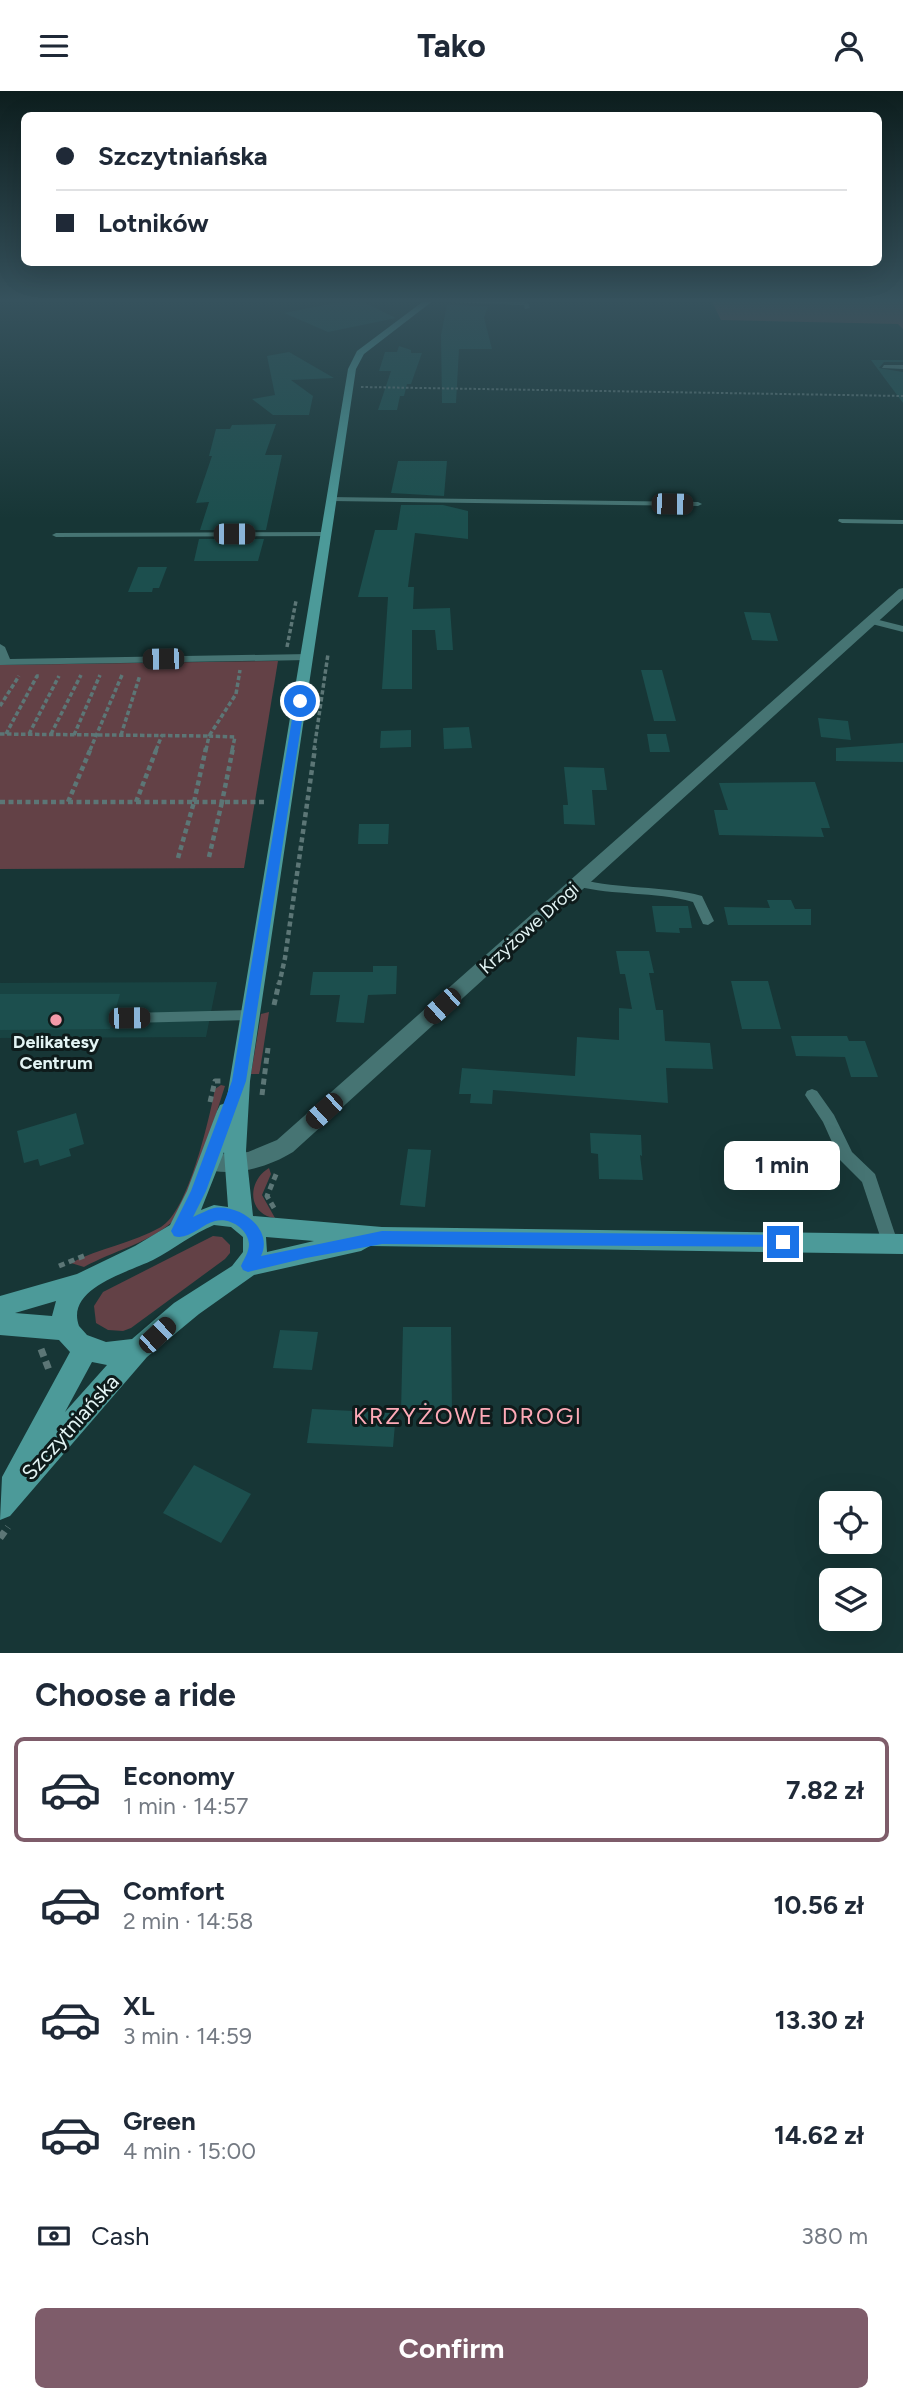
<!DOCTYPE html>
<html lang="en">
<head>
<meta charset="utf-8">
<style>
	:root { --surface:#fff; --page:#f6f6f7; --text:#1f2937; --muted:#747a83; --line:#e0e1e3; --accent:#7e5c6a }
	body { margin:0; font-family:Figtree,sans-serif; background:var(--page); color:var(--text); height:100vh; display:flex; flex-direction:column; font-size:26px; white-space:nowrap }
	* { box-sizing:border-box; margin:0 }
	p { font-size:23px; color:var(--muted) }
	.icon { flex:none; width:38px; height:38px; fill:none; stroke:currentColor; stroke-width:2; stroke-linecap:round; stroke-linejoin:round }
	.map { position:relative; height:1562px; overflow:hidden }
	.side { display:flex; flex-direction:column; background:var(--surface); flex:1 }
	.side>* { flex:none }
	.top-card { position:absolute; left:21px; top:21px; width:861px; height:154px; border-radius:10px; box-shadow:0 7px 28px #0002; display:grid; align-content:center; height:154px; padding:0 35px; background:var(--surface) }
	.controls { position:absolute; left:819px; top:1400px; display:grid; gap:14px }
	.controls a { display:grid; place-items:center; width:63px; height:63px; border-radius:10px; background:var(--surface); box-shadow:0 7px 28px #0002; font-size:35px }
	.end { position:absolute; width:32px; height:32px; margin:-16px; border:9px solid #1a73e8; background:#fff; box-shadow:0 0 0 4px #fff }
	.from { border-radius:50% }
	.bubble { position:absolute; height:49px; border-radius:10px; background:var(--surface); box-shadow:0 7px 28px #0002; font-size:23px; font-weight:700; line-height:49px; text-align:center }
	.car { position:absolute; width:21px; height:42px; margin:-21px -10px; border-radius:9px; box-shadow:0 0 5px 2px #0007; background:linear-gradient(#222 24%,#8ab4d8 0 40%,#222 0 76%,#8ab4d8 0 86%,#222 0) }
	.top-card b { display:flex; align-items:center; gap:24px; height:66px; font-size:26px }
	.top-card b+b { border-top:2px solid var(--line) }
	.top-card i { width:18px; height:18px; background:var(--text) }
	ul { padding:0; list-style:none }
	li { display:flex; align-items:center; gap:21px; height:105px; margin:0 14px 10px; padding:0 21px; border:4px solid transparent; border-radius:10px }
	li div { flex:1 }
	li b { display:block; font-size:26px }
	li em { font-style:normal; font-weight:700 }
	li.selected { border-color:var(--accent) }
	li>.icon { width:63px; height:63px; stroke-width:1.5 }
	h2 { padding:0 35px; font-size:32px; line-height:84px }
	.pay { display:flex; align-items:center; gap:18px; height:77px; padding:0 35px; font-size:26px }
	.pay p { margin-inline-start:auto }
	.cta { display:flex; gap:14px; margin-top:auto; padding:14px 35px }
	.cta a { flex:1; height:80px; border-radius:10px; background:var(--accent); color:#fff; font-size:28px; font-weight:700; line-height:80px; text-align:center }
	header { display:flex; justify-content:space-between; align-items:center; height:91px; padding:0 35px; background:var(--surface); font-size:32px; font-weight:700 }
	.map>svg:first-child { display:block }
	.built { fill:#184342 }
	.green { fill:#634146 }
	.building { fill:#1c4f4e }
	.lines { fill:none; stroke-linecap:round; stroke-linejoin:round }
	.path-far4 { stroke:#5c7676; stroke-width:2; stroke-dasharray:2.5 2; stroke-linecap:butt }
	.path-far3 { stroke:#5c7676; stroke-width:3.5; stroke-dasharray:4.5 2.5; stroke-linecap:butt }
	.path-far2 { stroke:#5c7676; stroke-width:4.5; stroke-dasharray:5 3.5; stroke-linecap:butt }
	.path-far1 { stroke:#5c7676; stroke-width:5; stroke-dasharray:6 4.5; stroke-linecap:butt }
	.path { stroke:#5c7676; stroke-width:7; stroke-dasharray:8 5; stroke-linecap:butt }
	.lane { fill:#467473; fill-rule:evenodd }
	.street { fill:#467473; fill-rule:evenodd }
	.secondary { fill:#4c9a99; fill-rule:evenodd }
	.route { fill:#1a73e8 }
	.poi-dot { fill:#f39aa9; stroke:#0e1b1b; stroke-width:2.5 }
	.labels { text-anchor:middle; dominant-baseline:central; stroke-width:6; stroke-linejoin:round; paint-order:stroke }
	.street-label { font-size:18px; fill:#e3f4f4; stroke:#0e1b1b }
	.poi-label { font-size:18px; font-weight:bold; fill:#e3f4f4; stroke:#0e1b1b }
	.near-street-label { font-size:21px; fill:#e3f4f4; stroke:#0e1b1b }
	.near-neighbourhood-label { font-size:23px; letter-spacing:2px; fill:#feaab7; stroke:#0e1b1b }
</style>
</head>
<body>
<header><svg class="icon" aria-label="menu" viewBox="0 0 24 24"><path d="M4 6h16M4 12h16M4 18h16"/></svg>Tako<svg class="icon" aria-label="person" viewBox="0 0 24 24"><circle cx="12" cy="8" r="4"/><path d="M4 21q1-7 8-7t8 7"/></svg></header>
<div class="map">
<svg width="903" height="1562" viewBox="0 0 903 1562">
	<rect width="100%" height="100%" fill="#173636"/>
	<path class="built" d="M217,891L206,946L0,947V892Z"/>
	<g class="green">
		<path d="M711,209H903V238L898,233L721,229Z"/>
		<path d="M278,570L244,777L0,778V574Z"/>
		<path d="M269,921L260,979L259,983H251L261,923Z"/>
		<path d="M221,994L225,995C217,1020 187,1119 171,1132C146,1153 113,1160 84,1176L71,1172C99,1157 133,1152 161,1136C188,1121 209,1029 215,998Z"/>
		<path d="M269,1077L271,1083L262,1104L275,1127C247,1123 247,1090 269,1077Z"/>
		<path d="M213,1145L222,1146L230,1154V1162L225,1168L131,1237L123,1240L108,1239L96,1232L94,1215L103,1201Z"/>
	</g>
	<g class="building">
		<path d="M350,209H359L396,227L328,241L284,222Z"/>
		<path d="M447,214L488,215L484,227L492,258H459L456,312H442L441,244Z"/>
		<path d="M399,255L411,259V262H422L411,293H407L404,305H400L397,319H378L391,280H379L385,261H397Z"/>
		<path d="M289,261L334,287L291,289L313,305L309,324H273L252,308L275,304L267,265Z"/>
		<path d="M871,269H903V271H884L879,277L903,281V312Z"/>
		<path d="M276,333L265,364H282L266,439H200L209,411L196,412L212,365H209L216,338H230L232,334Z"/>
		<path d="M398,370H447L444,405L391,402Z"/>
		<path d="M401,414H443L468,420V448L415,442L408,496H414L413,518L450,517L453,559H437L435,539H412V598H382L388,506H358L375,439H397Z"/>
		<path d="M199,448H264L258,470H194Z"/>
		<path d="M138,476H167L159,497H153L152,501H128Z"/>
		<path d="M744,521L770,522L778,550L752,549Z"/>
		<path d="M641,579H662L676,630H654Z"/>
		<path d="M818,627L848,630L851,649L821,646Z"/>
		<path d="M469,636L472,657L444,658L443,637Z"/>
		<path d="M411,639V656L380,657L381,640Z"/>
		<path d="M647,643H666L670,661H650Z"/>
		<path d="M903,652V671L836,670V657Z"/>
		<path d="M564,676L604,677L607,699H592L595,734L564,733L563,714H568Z"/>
		<path d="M815,691L830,737H821L824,746L719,744L714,719H728L719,692Z"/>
		<path d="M359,733H389L388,753H358Z"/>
		<path d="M767,809H791L795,818H811V834H728L724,816L770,817Z"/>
		<path d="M652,815H688L692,837H679L680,842L656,841Z"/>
		<path d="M616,860H649L654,882H649L656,919H663L665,950L710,952L713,978L666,977L668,1012L493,999L492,1013L470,1012L471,1003H459L462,977L575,985L577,946L619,949V917L632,918L625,883H620Z"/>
		<path d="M373,875H397L396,903L368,904L364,932L336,931L340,904H310L313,881H373Z"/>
		<path d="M731,890H768L781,938H742Z"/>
		<path d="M0,903H120L110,938L0,939Z"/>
		<path d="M791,945H847L849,950H865L878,986H851L845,966L796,965Z"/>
		<path d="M76,1022L84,1053L69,1058L71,1065L40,1075L38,1068L24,1072L17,1040Z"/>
		<path d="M590,1042L641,1044L642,1065L640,1064L643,1089L599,1088L598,1063L591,1062Z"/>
		<path d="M408,1058L431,1059L425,1116L400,1114Z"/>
		<path d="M403,1236H451L452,1321H401Z"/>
		<path d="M280,1239L318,1241L312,1279L273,1277Z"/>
		<path d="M312,1318L396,1322L393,1356L307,1352Z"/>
		<path d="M194,1374L251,1403L221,1452L163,1422Z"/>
	</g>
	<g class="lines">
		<path class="path-far4" d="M361,296L903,305"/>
		<g class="path-far3">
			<path d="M287,556L296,510"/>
			<path d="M0,615L19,585"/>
			<path d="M0,643L209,645L236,603L240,579"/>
			<path d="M6,643L37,585H41"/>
			<path d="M29,643L59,585"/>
			<path d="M51,643L81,584"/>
			<path d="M74,644L100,584"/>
			<path d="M121,644L140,584"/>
			<path d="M90,659L122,584"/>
			<path d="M156,659L162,644"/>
			<path d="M206,659L209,645L235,646L232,659"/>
			<path d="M314,659L328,563"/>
		</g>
		<g class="path-far2">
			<path d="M0,711H194"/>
			<path d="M68,711L91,657"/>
			<path d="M136,711L157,657"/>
			<path d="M194,711H222L233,657"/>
			<path d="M194,711L206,657"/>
			<path d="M209,766L222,711H266"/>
			<path d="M178,767L194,711"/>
			<path d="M279,894L285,867L315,657"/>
		</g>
		<g class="path-far1">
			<path d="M274,914L279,892"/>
			<path d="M262,1004L268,957"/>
			<path d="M210,1011L215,990H221"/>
			<path d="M274,1117L267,1105L277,1081"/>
			<path d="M59,1175L86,1164"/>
		</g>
		<g class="path">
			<path d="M41,1258L49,1279"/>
			<path d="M0,1447L8,1436"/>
		</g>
		<g class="lane">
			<path d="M471,209L521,210L528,212L530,217L525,218L524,214H521L426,210Z"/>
			<path d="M884,274H903V278L882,277Z"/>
			<path d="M329,406L698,411L702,413L698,415L332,410L328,408Z"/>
			<path d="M839,428L903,429V433L842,432L838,430Z"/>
			<path d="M327,441L331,443L330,445L56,446L52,444L56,442Z"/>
			<path d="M871,527L903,535V541L868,532L866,530Z"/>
			<path d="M0,553L5,556L10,568L308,563L313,566L308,569L0,574Z"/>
			<path d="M580,788C620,799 662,794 702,805L714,830L708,834L703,833L693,811C654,800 614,805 576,795L574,792Z"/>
			<path d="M250,919L255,921L257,924L255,927L250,929L129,932L124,930L122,927L124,924L129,922Z"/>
			<path d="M812,998L817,1000L834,1024L852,1061L875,1083L898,1152L896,1157L890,1159L884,1157L862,1091L840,1069L823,1031L805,1004L807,1000Z"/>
		</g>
		<path class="street" d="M903,497V508L293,1061C267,1077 231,1087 201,1077L198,1071L201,1065L248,1061L277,1049L899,498Z"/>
		<path class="secondary" d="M425,209H434L364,263L356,278L250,990L246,1060L253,1125L382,1136L903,1143V1163L370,1155L361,1160L254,1184L199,1223L147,1266L10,1425L0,1429L2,1386L70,1261L59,1249L0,1244V1205L77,1183L135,1155L170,1134L187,1100L217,1020L220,1014L226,1012L348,278L357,260ZM224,1061L228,1116L214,1114L201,1119ZM214,1134L231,1136L243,1146V1161L232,1175L174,1212L132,1248L106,1251L87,1244L79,1235C65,1197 129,1181 153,1169C174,1158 192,1143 214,1134ZM266,1146L314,1150L267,1161ZM56,1210L52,1225L15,1222ZM92,1271L107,1274L65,1321Z"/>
	</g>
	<linearGradient id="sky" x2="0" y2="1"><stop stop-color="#0d1e1e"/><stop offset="0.49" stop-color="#36525d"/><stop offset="1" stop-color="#36525d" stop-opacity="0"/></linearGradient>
	<rect width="903" height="428" fill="url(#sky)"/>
	<path class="route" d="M300,607L305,610L246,990L206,1100L193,1126C200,1123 207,1119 214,1117C240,1113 274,1138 261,1165L382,1140L783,1144L789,1146L791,1151L789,1156L382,1153L306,1167L248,1181L243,1179L241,1175C244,1168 249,1161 249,1153C248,1138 230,1126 215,1130C202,1133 188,1150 174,1145L171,1140L191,1100L232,990L295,610Z"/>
	<circle class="poi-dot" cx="56" cy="929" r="7"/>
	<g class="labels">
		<g class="street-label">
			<text transform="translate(529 837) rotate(-42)">Krzyżowe Drogi</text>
		</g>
		<g class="poi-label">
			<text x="56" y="951">Delikatesy<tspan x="56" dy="21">Centrum</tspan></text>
		</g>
		<g class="near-street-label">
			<text transform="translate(70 1336) rotate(-48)">Szczytniańska</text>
		</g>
		<g class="near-neighbourhood-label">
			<text x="468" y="1325">KRZYŻOWE DROGI</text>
		</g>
	</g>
</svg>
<div class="controls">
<a><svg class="icon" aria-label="locate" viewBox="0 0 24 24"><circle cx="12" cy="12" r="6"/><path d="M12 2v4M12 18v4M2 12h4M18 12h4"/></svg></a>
<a><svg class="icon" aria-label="layers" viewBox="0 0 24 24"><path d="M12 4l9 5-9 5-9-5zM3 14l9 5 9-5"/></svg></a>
</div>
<i class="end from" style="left:300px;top:610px"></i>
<i class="end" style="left:783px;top:1151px"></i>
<div class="bubble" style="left:724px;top:1050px;width:116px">1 min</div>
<i class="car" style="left:672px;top:413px;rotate:91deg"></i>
<i class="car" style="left:234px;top:443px;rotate:90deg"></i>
<i class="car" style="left:163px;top:568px;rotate:269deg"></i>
<i class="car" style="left:442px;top:915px;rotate:228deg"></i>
<i class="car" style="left:129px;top:927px;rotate:89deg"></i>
<i class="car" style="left:324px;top:1020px;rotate:228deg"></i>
<i class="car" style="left:157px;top:1244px;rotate:47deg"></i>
<div class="top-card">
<b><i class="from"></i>Szczytniańska</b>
<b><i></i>Lotników</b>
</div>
</div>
<section class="side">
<h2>Choose a ride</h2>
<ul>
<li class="selected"><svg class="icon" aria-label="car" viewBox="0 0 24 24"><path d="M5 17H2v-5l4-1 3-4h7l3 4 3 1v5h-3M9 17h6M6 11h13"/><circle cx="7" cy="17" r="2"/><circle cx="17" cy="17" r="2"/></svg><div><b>Economy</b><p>1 min · 14:57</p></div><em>7.82 zł</em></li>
<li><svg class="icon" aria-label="car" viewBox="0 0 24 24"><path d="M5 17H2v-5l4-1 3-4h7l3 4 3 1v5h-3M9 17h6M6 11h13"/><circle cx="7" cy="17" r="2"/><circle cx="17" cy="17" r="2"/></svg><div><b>Comfort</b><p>2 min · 14:58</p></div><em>10.56 zł</em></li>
<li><svg class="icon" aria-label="car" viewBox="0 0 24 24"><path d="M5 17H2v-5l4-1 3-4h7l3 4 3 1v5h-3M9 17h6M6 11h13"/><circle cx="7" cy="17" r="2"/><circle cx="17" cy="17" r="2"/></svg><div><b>XL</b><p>3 min · 14:59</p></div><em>13.30 zł</em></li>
<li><svg class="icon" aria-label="car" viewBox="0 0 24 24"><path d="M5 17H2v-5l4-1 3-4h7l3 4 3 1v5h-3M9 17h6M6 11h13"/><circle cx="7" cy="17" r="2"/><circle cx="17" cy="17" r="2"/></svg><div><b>Green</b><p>4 min · 15:00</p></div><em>14.62 zł</em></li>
</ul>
<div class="pay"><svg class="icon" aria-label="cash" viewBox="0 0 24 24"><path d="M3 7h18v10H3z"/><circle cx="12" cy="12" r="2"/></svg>Cash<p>380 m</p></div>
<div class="cta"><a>Confirm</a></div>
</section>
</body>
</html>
